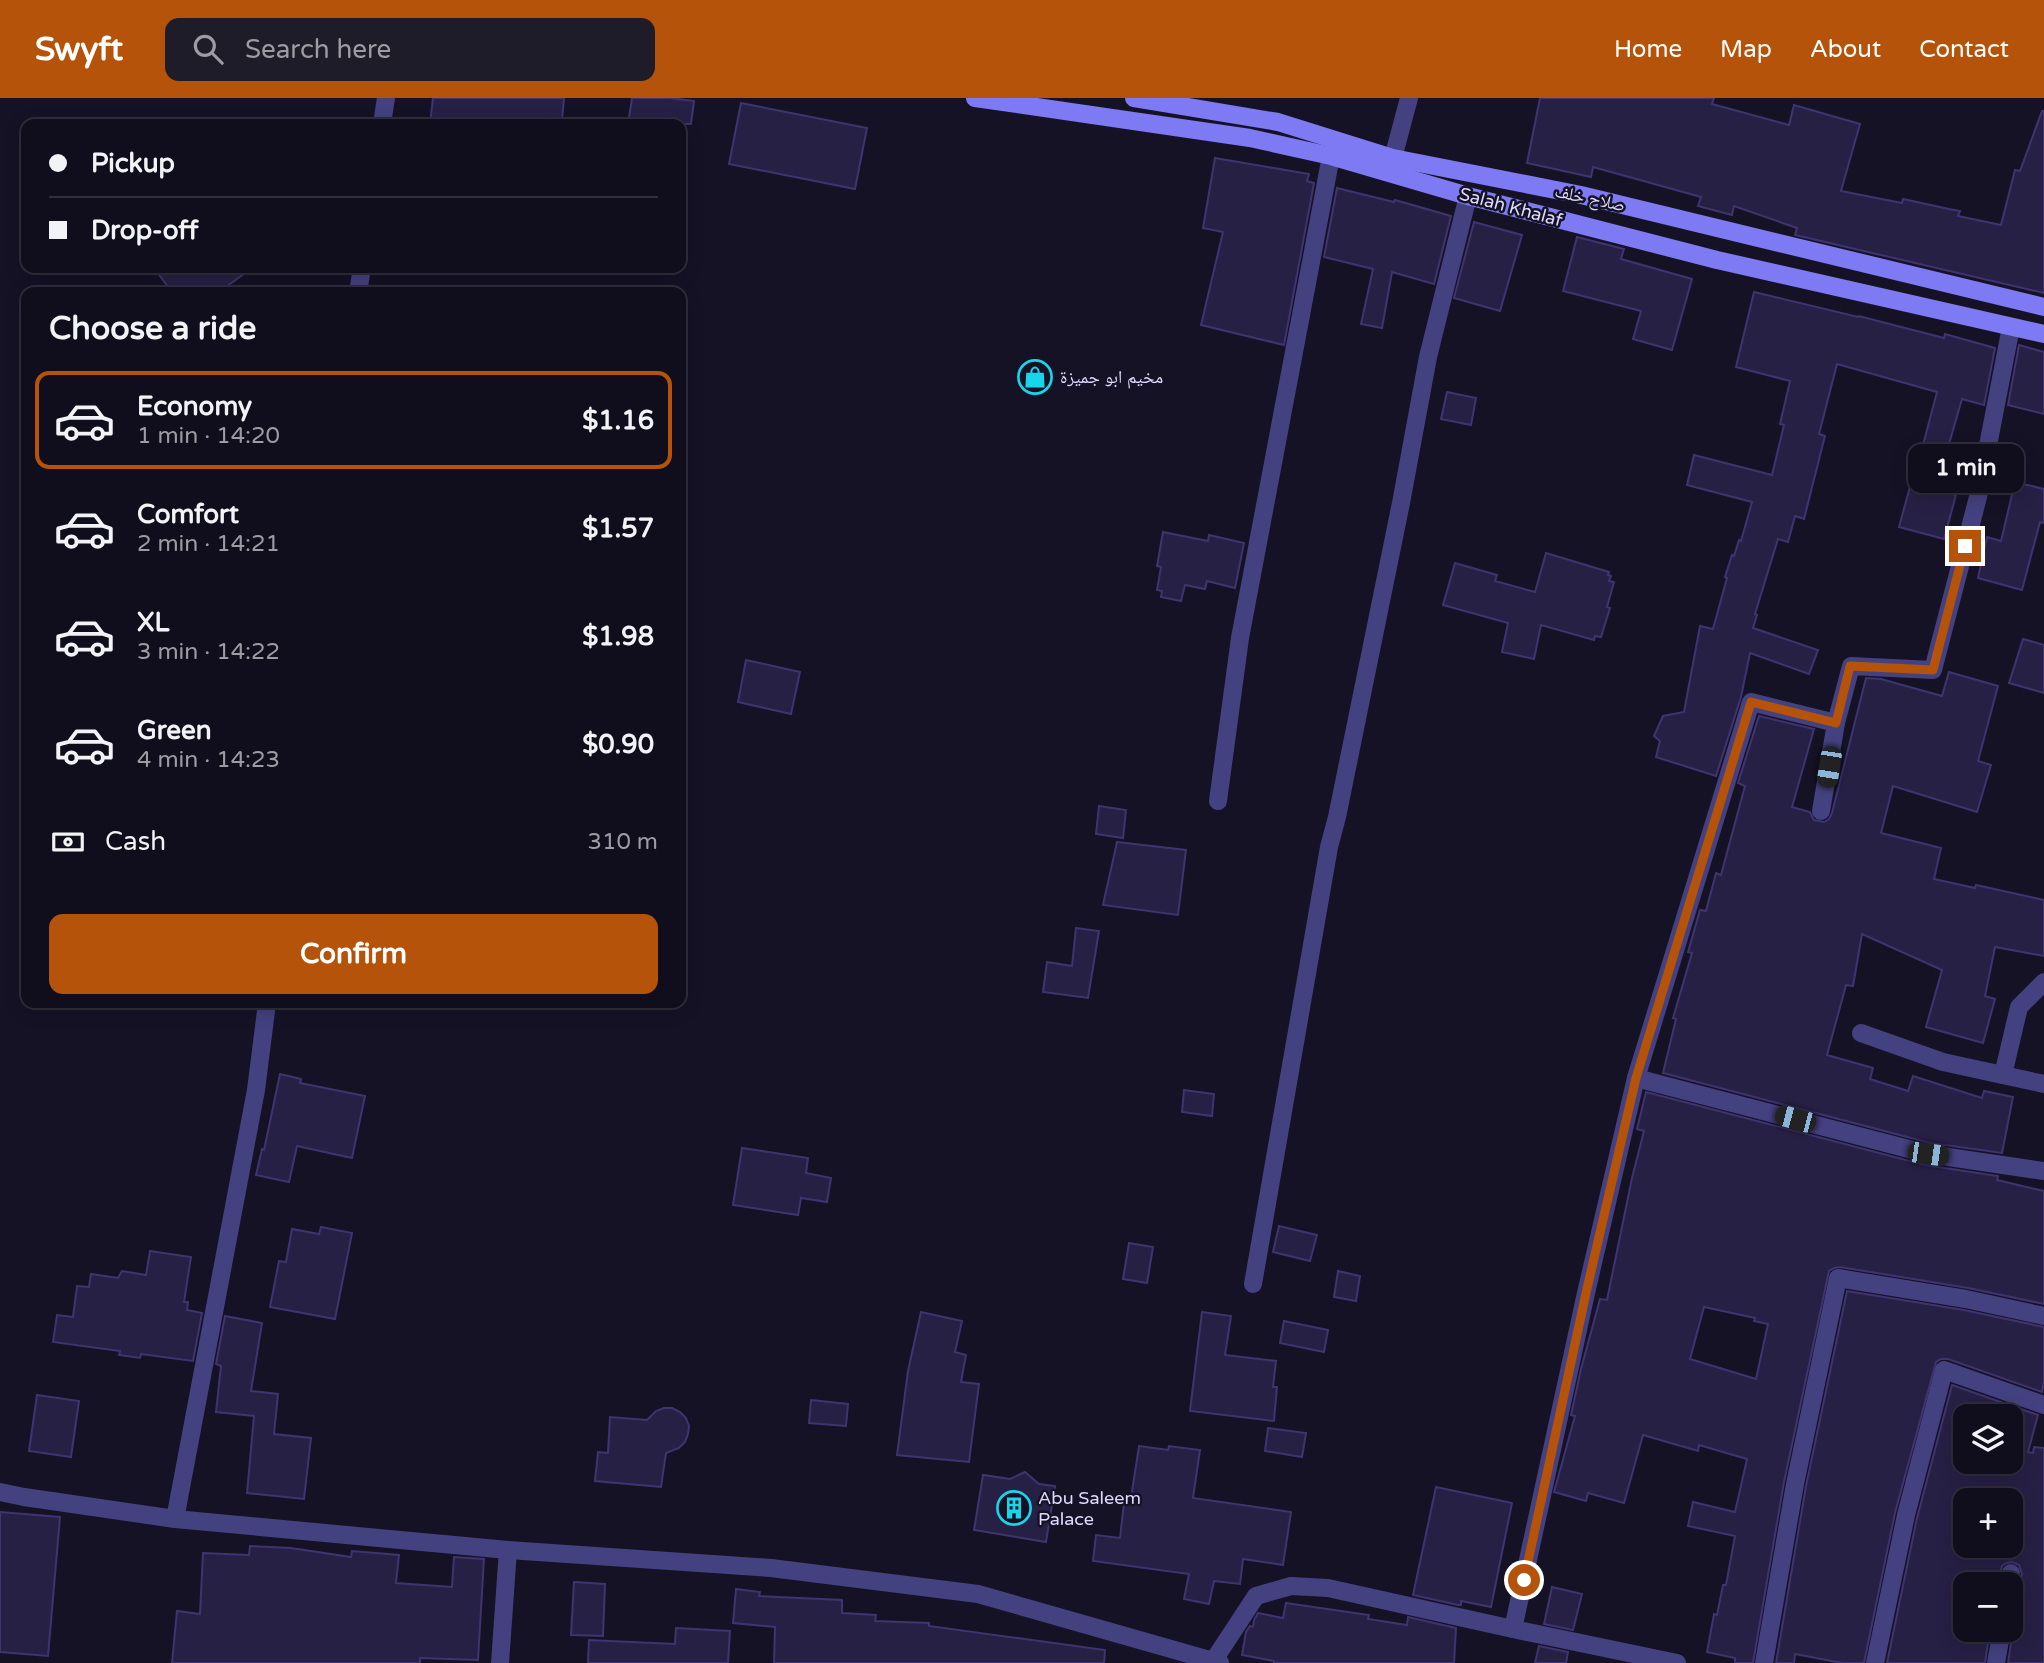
<!DOCTYPE html>
<html lang="en">
<head>
<meta charset="utf-8">
<style>
	:root { --surface:#100e1c; --page:#1e1c29; --text:#f1f3f6; --muted:#9c9ca3; --line:#302e3b; --accent:#b45309 }
	body { margin:0; font-family:"Varela Round","Noto Naskh Arabic",sans-serif; background:var(--page); color:var(--text); height:100vh; display:flex; flex-direction:column; font-size:26px; white-space:nowrap }
	* { box-sizing:border-box; margin:0 }
	p { font-size:23px; color:var(--muted) }
	.icon { flex:none; width:38px; height:38px; fill:none; stroke:currentColor; stroke-width:2; stroke-linecap:round; stroke-linejoin:round }
	.map { position:relative; flex:1; overflow:hidden }
	.side { position:absolute; left:21px; top:189px; width:665px; height:721px; display:flex; flex-direction:column; background:var(--surface); border-radius:14px; box-shadow:0 4px 18px #0003,0 0 0 2px var(--line) }
	.side>* { flex:none }
	.hud { position:absolute; left:21px; top:21px; width:665px; height:154px; border-radius:14px; box-shadow:0 4px 18px #0003,0 0 0 2px var(--line); display:grid; align-content:center; height:154px; padding:0 28px; background:var(--surface) }
	.buttons { position:absolute; left:1953px; top:1306px; display:grid; gap:14px }
	.buttons a { display:grid; place-items:center; width:70px; height:70px; border-radius:14px; background:var(--surface); box-shadow:0 4px 18px #0003,0 0 0 2px var(--line); font-size:35px }
	.end { position:absolute; width:32px; height:32px; margin:-16px; border:9px solid #b45309; background:#fff; box-shadow:0 0 0 4px #fff }
	.from { border-radius:50% }
	.bubble { position:absolute; height:49px; border-radius:14px; background:var(--surface); box-shadow:0 4px 18px #0003,0 0 0 2px var(--line); font-size:23px; font-weight:700; line-height:49px; text-align:center }
	.car { position:absolute; width:21px; height:42px; margin:-21px -10px; border-radius:9px; box-shadow:0 0 5px 2px #0007; background:linear-gradient(#222 24%,#8ab4d8 0 40%,#222 0 76%,#8ab4d8 0 86%,#222 0) }
	.hud b { display:flex; align-items:center; gap:24px; height:66px; font-size:26px }
	.hud b+b { border-top:2px solid var(--line) }
	.hud i { width:18px; height:18px; background:var(--text) }
	ul { padding:0; list-style:none }
	li { display:flex; align-items:center; gap:21px; height:98px; margin:0 14px 10px; padding:0 14px; border:4px solid transparent; border-radius:14px }
	li div { flex:1 }
	li b { display:block; font-size:26px }
	li em { font-style:normal; font-weight:700 }
	li.selected { border-color:var(--accent) }
	li>.icon { width:63px; height:63px; stroke-width:1.5 }
	h2 { padding:0 28px; font-size:32px; line-height:84px }
	.pay { display:flex; align-items:center; gap:18px; height:77px; padding:0 28px; font-size:26px }
	.pay p { margin-inline-start:auto }
	.primary-button { display:flex; gap:14px; margin-top:auto; padding:14px 28px }
	.primary-button a { flex:1; height:80px; border-radius:14px; background:var(--accent); color:#fff; font-size:28px; font-weight:700; line-height:80px; text-align:center }
	header { display:flex; align-items:center; gap:42px; box-sizing:border-box; height:98px; padding:0 35px; background:var(--accent); color:#fff }
	header strong { font-size:33px }
	nav { display:flex; gap:38px; margin-inline-start:auto; font-size:24px }
	.search { width:490px; height:63px; background:var(--page); display:flex; align-items:center; gap:18px; box-sizing:border-box; padding:0 24px; border-radius:14px; color:var(--muted); font-size:26px }
	.map>svg:first-child { display:block }
	.building { fill:#272045; stroke:#3f346f; stroke-width:2; fill-rule:evenodd }
	.lines { fill:none; stroke-linecap:round; stroke-linejoin:round }
	.street { stroke:#444181; stroke-width:18 }
	.secondary { stroke:#7d7af3; stroke-width:18 }
	.route { stroke:#b45309; stroke-width:9 }
	.labels { text-anchor:middle; dominant-baseline:central; stroke-width:5; stroke-linejoin:round; paint-order:stroke }
	.street-label { font-size:18px; fill:#dedafc; stroke:#151226 }
	.poi-label { font-size:18px; fill:#dedafc; stroke:#151226; text-anchor:start }
</style>
</head>
<body>
<header>
<strong>Swyft</strong>
<div class="search"><svg class="icon" aria-label="search" viewBox="0 0 24 24"><circle cx="10" cy="10" r="6"/><path d="M15 15l6 6"/></svg>Search here</div>
<nav><a>Home</a><a>Map</a><a>About</a><a>Contact</a></nav>
</header>
<div class="map">
<svg width="2044" height="1565" viewBox="0 0 2044 1565">
	<rect width="100%" height="100%" fill="#151226"/>
	<g class="building">
		<path d="M433,0H564L562,22L550,20L549,26H430Z"/>
		<path d="M632,0H670L694,3L691,26H628Z"/>
		<path d="M1540,0H1714L1712,6L1789,27L1794,7L1860,26L1841,93L1902,105L1903,101L1949,111L1960,113L1958,118L2001,127L2015,72L2020,73L2042,13H2044V195L1795,137L1797,130L1734,108L1732,117L1698,108L1701,99L1593,69L1591,79L1527,65Z"/>
		<path d="M741,5L867,30L855,91L729,66Z"/>
		<path d="M1215,60L1309,76L1307,83L1314,85L1284,247L1201,227L1223,134L1203,130Z"/>
		<path d="M1337,90L1394,104L1395,102L1451,118L1434,186L1392,174L1382,230L1361,226L1373,171L1324,159Z"/>
		<path d="M1474,124L1522,137L1500,213L1454,200Z"/>
		<path d="M1577,139L1624,151L1621,161L1692,181L1672,252L1633,241L1641,213L1563,193Z"/>
		<path d="M154,170H252L219,194H172Z"/>
		<path d="M1754,194L1858,219L1859,218L1944,240L1945,236L1995,250L1984,307L1962,301L1947,353L1923,347L1937,294L1837,266L1819,336L1825,338L1804,421L1795,418L1788,444L1778,441L1755,516L1757,517L1753,530L1818,552L1809,576L1750,555L1741,599L1716,678L1656,659L1660,643L1654,638L1663,618L1684,614L1700,528L1713,531L1727,480L1725,479L1732,457L1734,458L1739,442L1741,443L1752,404L1687,387L1694,357L1772,377L1784,327L1780,326L1790,283L1736,269Z"/>
		<path d="M2019,247L2044,254V316L2008,307Z"/>
		<path d="M1447,294L1476,300L1471,327L1441,321Z"/>
		<path d="M2015,384L2044,391V425L2040,424L2022,492L1978,480L1987,439L2001,443Z"/>
		<path d="M1911,385L1956,397L1944,441L1899,429Z"/>
		<path d="M1163,434L1208,443L1209,437L1244,445L1235,490L1207,483L1205,491L1185,487L1181,503L1161,499L1162,493L1157,492L1161,469L1157,468Z"/>
		<path d="M1546,455L1609,474L1608,477L1611,478L1609,483L1614,484L1607,509L1610,510L1601,539L1595,538L1594,542L1541,527L1534,561L1502,554L1508,525L1443,507L1455,465L1497,477L1495,483L1535,494Z"/>
		<path d="M2023,541L2044,547V595L2009,585Z"/>
		<path d="M746,562L800,574L791,616L738,604Z"/>
		<path d="M1949,574L1998,588L1978,663L1991,667L1977,714L1893,688L1881,735L1941,750L1934,781L1975,790L1976,787L2044,802V858L1995,849L1985,898L1995,901L1983,945L1926,929L1942,872L1862,836L1853,888L1846,887L1827,957L1873,970L1870,981L1908,993L1913,978L1982,1000L1984,993L2013,999L2002,1055L1930,1045L1663,975L1676,921L1673,920L1692,855L1688,854L1700,812L1706,813L1716,775L1721,777L1745,688L1738,685L1759,618L1814,631L1792,709L1810,714L1814,722L1824,724L1829,721L1832,715L1866,580L1881,581L1942,598Z"/>
		<path d="M1099,708L1126,712L1123,740L1096,736Z"/>
		<path d="M1117,744L1186,752L1178,817L1103,807Z"/>
		<path d="M1076,830L1099,833L1088,900L1043,894L1047,864L1072,868Z"/>
		<path d="M280,976L301,981L300,985L365,998L352,1060L297,1048L289,1084L256,1077L262,1051L264,1052Z"/>
		<path d="M1184,992L1214,996L1212,1018L1182,1014Z"/>
		<path d="M1646,994L1925,1067L1998,1078L1997,1082L2044,1093V1206L1968,1190L1840,1169L1834,1170L1829,1173L1784,1384L1753,1565H1735V1560L1707,1554L1714,1516L1717,1517L1723,1487H1726L1735,1438L1688,1428L1693,1404L1735,1414L1747,1361L1699,1347L1698,1353L1643,1337L1624,1405L1588,1395L1586,1403L1554,1394L1575,1318L1571,1317L1581,1271L1600,1201L1607,1202L1632,1080L1644,1033L1637,1031ZM1704,1209L1755,1220L1754,1223L1768,1226L1756,1281L1690,1261Z"/>
		<path d="M742,1050L808,1060L806,1075L831,1080L827,1104L801,1100L798,1117L733,1107Z"/>
		<path d="M1279,1128L1317,1137L1310,1163L1273,1154Z"/>
		<path d="M321,1129L352,1135L335,1221L270,1209L279,1163L286,1164L292,1131L319,1136Z"/>
		<path d="M1129,1145L1153,1149L1147,1185L1123,1181Z"/>
		<path d="M150,1153L191,1159L184,1204H188L187,1212L202,1215L193,1263L141,1256L140,1260L119,1257L120,1253L53,1244L57,1217L73,1219L77,1188L89,1189L91,1176L118,1180L122,1173L146,1177Z"/>
		<path d="M1338,1173L1360,1178L1356,1203L1334,1199Z"/>
		<path d="M1847,1193L1964,1212L2044,1229V1284L2042,1294L1948,1261H1941L1936,1264L1895,1415L1864,1565H1842L1795,1556L1794,1565H1776L1806,1388Z"/>
		<path d="M921,1214L962,1223L955,1254L966,1257L961,1284L979,1286L969,1364L897,1357L908,1273Z"/>
		<path d="M1202,1214L1231,1218L1225,1257L1276,1263L1273,1289H1277L1274,1323L1190,1313Z"/>
		<path d="M225,1218L262,1225L251,1293L278,1296L274,1336L311,1340L304,1401L247,1395L254,1318L216,1314L221,1268L216,1266Z"/>
		<path d="M1284,1223L1328,1232L1324,1254L1280,1245Z"/>
		<path d="M1952,1287L2038,1317L2028,1354L2033,1355L2034,1349L2044,1350V1565H2008L2013,1532L2011,1524V1497L2018,1493L2022,1476L2019,1467L2012,1464L2007,1465L2002,1468L1998,1486H1965V1531H1990L1985,1565H1887L1917,1420ZM1965,1318H2011V1363H1965ZM1965,1402H2023L2014,1447H1965Z"/>
		<path d="M37,1297L79,1303L71,1359L29,1353Z"/>
		<path d="M811,1302L848,1306L846,1328L809,1325Z"/>
		<path d="M664,1310H672L680,1314L686,1320L689,1328L688,1336L685,1344L679,1350L666,1355L661,1389L595,1383L598,1354L608,1355L610,1319L647,1322L656,1313Z"/>
		<path d="M1268,1330L1306,1335L1302,1359L1265,1353Z"/>
		<path d="M1139,1348L1168,1352L1169,1348L1200,1352L1193,1400L1291,1414L1283,1467L1243,1461L1240,1486L1214,1483L1209,1506L1184,1501L1189,1476L1093,1463L1096,1437L1120,1440L1124,1405L1130,1406Z"/>
		<path d="M1025,1374L1039,1386L1055,1388L1046,1444L974,1432L983,1377L1010,1381Z"/>
		<path d="M1436,1389L1512,1405L1491,1509L1461,1503V1507H1458L1413,1497Z"/>
		<path d="M0,1414L60,1419L48,1558L0,1554Z"/>
		<path d="M250,1448L291,1450L351,1459L352,1453L399,1457L396,1485L452,1489L454,1459L484,1461L478,1562L420,1560V1565H172L177,1513L200,1516L203,1455L249,1457Z"/>
		<path d="M574,1484L605,1486L603,1538L571,1537Z"/>
		<path d="M1552,1489L1582,1496L1573,1532L1544,1526Z"/>
		<path d="M736,1491L760,1494L759,1498L842,1502V1515L876,1517L875,1523L929,1525V1528L1105,1552L1104,1565H774L775,1529L733,1525Z"/>
		<path d="M1286,1505L1369,1517L1368,1521L1407,1527L1408,1519L1456,1530L1454,1565H1274V1563L1242,1557L1246,1534L1250,1528L1253,1529L1254,1522L1258,1515L1283,1520Z"/>
		<path d="M676,1530L730,1533L728,1565H588L589,1542L675,1546Z"/>
		<path d="M1539,1548L1568,1554L1566,1565H1535Z"/>
	</g>
	<g class="lines">
		<g class="street">
			<path d="M382,26L386,0"/>
			<path d="M1393,60L1409,0"/>
			<path d="M358,194L362,170"/>
			<path d="M1218,703L1240,540L1331,58"/>
			<path d="M1821,713L1836,625L1851,568L1933,572L1978,399L2011,229"/>
			<path d="M1861,935L1943,964L2044,986"/>
			<path d="M2003,977L2019,909L2044,884"/>
			<path d="M1636,980L1928,1056L2044,1073"/>
			<path d="M1253,1186L1329,749L1337,719L1401,405L1428,259L1468,98"/>
			<path d="M0,1394L24,1399L175,1421L508,1452L771,1470L978,1496L1220,1565"/>
			<path d="M175,1421L256,992L267,905"/>
			<path d="M2009,1486L2011,1475"/>
			<path d="M1513,1531L1677,1565"/>
			<path d="M500,1565L508,1452"/>
			<path d="M1212,1565L1256,1498L1291,1488L1328,1490L1513,1531L1586,1195L1636,980L1751,604L1836,625"/>
			<path d="M1764,1565L1795,1386L1838,1180L1966,1201L2044,1218"/>
			<path d="M1875,1565L1906,1417L1944,1272L2044,1307"/>
			<path d="M1996,1565L2002,1531"/>
		</g>
		<g class="secondary">
			<path d="M975,0L1250,40L1331,58L1468,98L1717,162L2044,236"/>
			<path d="M1134,0L1278,24L1393,60L1581,97L2044,209"/>
		</g>
	</g>
	<g class="lines">
		<path class="route" d="M1524,1482L1586,1195L1636,980L1751,604L1836,625L1850,568L1933,572L1965,448"/>
	</g>
	<defs>
		<g id="shop-ring" transform="scale(1.75)"><circle r="9.5" fill="#151226" stroke="#18d5ea" stroke-width="1.5"/><path d="M-5-2.5h2.3a2.7 3.5 0 0 1 5.4 0H5L5.5 6h-11ZM-1.5-2.5h3a1.5 2.3 0 0 0-3 0Z" fill="#18d5ea"/></g>
		<g id="building-ring" transform="scale(1.75)"><circle r="9.5" fill="#151226" stroke="#18d5ea" stroke-width="1.5"/><path d="M-4-6H4V6H1V3H-1V6H-4ZM-2.5-4.3h1.7v1.8h-1.7ZM.8-4.3h1.7v1.8H.8ZM-2.5-1h1.7V.8h-1.7ZM.8-1h1.7V.8H.8Z" fill="#18d5ea"/></g>
	</defs>
	<g fill-rule="evenodd">
		<use href="#shop-ring" x="1035" y="279"/>
		<use href="#building-ring" x="1014" y="1410"/>
	</g>
	<g class="labels">
		<g class="street-label">
			<text transform="translate(1590 100) rotate(12)">صلاح خلف</text>
			<text transform="translate(1511 109) rotate(15)">Salah Khalaf</text>
		</g>
		<g class="poi-label">
			<text x="1060" y="279">مخيم ابو جميزة</text>
			<text x="1038" y="1400">Abu Saleem<tspan x="1038" dy="21">Palace</tspan></text>
		</g>
	</g>
</svg>
<div class="buttons">
<a><svg class="icon" aria-label="layers" viewBox="0 0 24 24"><path d="M12 4l9 5-9 5-9-5zM3 14l9 5 9-5"/></svg></a>
<a>+</a>
<a>−</a>
</div>
<i class="end from" style="left:1524px;top:1482px"></i>
<i class="end" style="left:1965px;top:448px"></i>
<div class="bubble" style="left:1908px;top:346px;width:116px">1 min</div>
<i class="car" style="left:1829px;top:669px;rotate:189deg"></i>
<i class="car" style="left:1795px;top:1021px;rotate:285deg"></i>
<i class="car" style="left:1928px;top:1056px;rotate:98deg"></i>
<div class="hud">
<b><i class="from"></i>Pickup</b>
<b><i></i>Drop-off</b>
</div>
<section class="side">
<h2>Choose a ride</h2>
<ul>
<li class="selected"><svg class="icon" aria-label="car" viewBox="0 0 24 24"><path d="M5 17H2v-5l4-1 3-4h7l3 4 3 1v5h-3M9 17h6M6 11h13"/><circle cx="7" cy="17" r="2"/><circle cx="17" cy="17" r="2"/></svg><div><b>Economy</b><p>1 min · 14:20</p></div><em>$1.16</em></li>
<li><svg class="icon" aria-label="car" viewBox="0 0 24 24"><path d="M5 17H2v-5l4-1 3-4h7l3 4 3 1v5h-3M9 17h6M6 11h13"/><circle cx="7" cy="17" r="2"/><circle cx="17" cy="17" r="2"/></svg><div><b>Comfort</b><p>2 min · 14:21</p></div><em>$1.57</em></li>
<li><svg class="icon" aria-label="car" viewBox="0 0 24 24"><path d="M5 17H2v-5l4-1 3-4h7l3 4 3 1v5h-3M9 17h6M6 11h13"/><circle cx="7" cy="17" r="2"/><circle cx="17" cy="17" r="2"/></svg><div><b>XL</b><p>3 min · 14:22</p></div><em>$1.98</em></li>
<li><svg class="icon" aria-label="car" viewBox="0 0 24 24"><path d="M5 17H2v-5l4-1 3-4h7l3 4 3 1v5h-3M9 17h6M6 11h13"/><circle cx="7" cy="17" r="2"/><circle cx="17" cy="17" r="2"/></svg><div><b>Green</b><p>4 min · 14:23</p></div><em>$0.90</em></li>
</ul>
<div class="pay"><svg class="icon" aria-label="cash" viewBox="0 0 24 24"><path d="M3 7h18v10H3z"/><circle cx="12" cy="12" r="2"/></svg>Cash<p>310 m</p></div>
<div class="primary-button"><a>Confirm</a></div>
</section>
</div>
</body>
</html>
